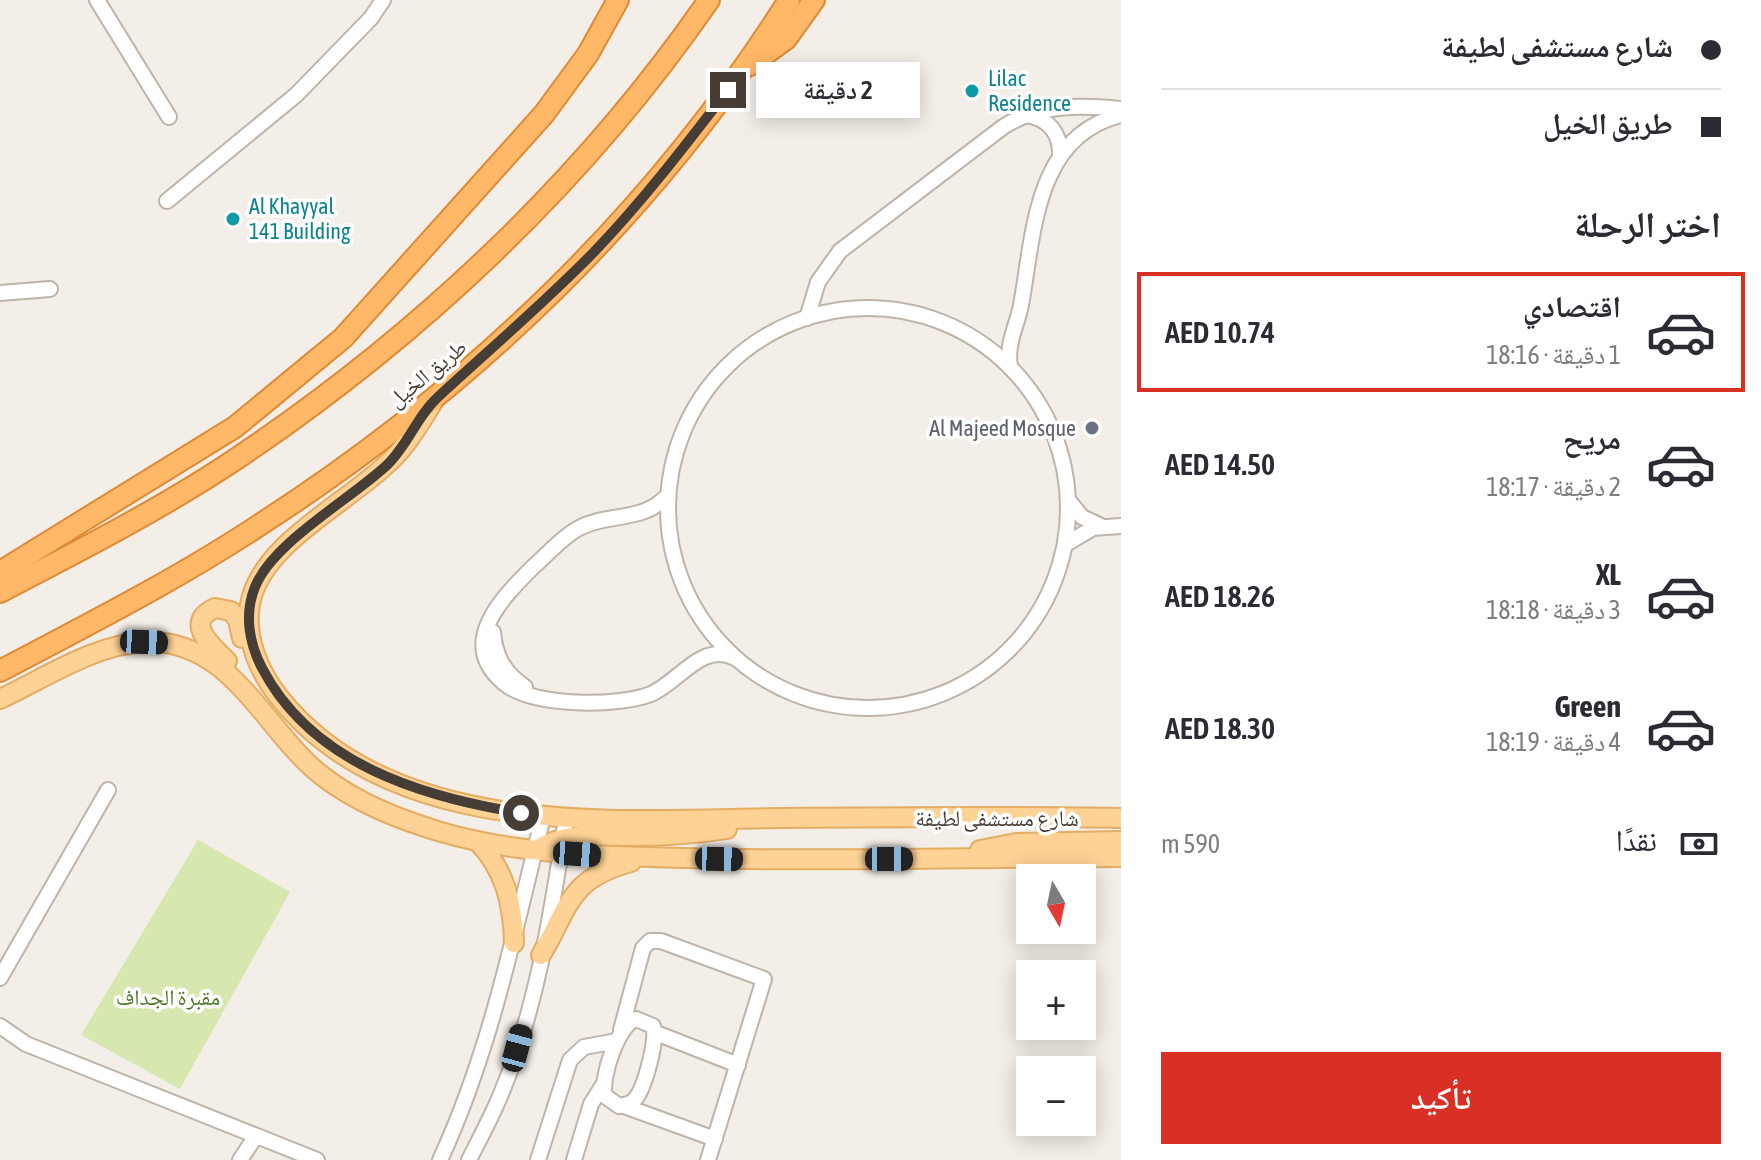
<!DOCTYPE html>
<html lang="ar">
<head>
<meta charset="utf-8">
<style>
	:root { --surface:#fff; --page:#f2f2f3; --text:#2b2b33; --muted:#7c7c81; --line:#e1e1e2; --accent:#d93025 }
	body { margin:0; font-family:"Asap Condensed","Noto Naskh Arabic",sans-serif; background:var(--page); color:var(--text); direction:rtl; height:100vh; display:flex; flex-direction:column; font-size:30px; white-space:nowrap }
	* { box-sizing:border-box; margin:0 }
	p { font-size:26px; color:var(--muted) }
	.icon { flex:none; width:44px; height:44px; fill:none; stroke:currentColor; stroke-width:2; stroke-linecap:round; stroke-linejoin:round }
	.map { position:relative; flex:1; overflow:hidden; direction:ltr }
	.side { display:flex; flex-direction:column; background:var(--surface); width:640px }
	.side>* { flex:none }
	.banner { display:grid; align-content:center; height:176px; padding:0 40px; background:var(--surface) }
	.needle { width:52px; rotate:171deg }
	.buttons { position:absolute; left:1016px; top:864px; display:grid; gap:16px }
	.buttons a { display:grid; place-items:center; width:80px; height:80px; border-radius:0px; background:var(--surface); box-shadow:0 4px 20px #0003; font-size:40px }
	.end { position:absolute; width:36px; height:36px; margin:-18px; border:10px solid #463e36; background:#fff; box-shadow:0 0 0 4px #fff }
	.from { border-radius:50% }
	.bubble { position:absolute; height:56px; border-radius:0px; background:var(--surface); box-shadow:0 4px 20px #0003; font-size:26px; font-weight:600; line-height:56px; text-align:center; direction:rtl }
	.car { position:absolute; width:24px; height:48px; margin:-24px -12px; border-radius:10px; box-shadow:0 0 6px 2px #0007; background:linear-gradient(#222 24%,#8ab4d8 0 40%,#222 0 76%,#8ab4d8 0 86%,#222 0) }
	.banner b { display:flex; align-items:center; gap:28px; height:76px; font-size:30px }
	.banner b+b { border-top:2px solid var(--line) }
	.banner i { width:20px; height:20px; background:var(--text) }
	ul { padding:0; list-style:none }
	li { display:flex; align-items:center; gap:24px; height:120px; margin:0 16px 12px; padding:0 24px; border:4px solid transparent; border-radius:0px }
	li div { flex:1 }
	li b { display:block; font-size:30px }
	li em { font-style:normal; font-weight:600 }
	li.current { border-color:var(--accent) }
	li>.icon { width:72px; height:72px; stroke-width:1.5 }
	h2 { padding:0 40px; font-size:36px; line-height:96px }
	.pay { display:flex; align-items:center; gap:20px; height:88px; padding:0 40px; font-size:30px }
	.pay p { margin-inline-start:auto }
	.cta { display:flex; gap:16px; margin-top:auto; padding:16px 40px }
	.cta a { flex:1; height:92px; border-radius:0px; background:var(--accent); color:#fff; font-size:32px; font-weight:600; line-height:92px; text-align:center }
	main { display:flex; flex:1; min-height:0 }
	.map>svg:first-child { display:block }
	.green { fill:#d6e8af }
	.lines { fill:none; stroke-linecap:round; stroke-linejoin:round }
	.minor-casing { stroke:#bfb4a9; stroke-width:18 }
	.major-casing { stroke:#e4ad64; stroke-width:22 }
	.highway-casing { stroke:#de8a36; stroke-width:24 }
	.minor { stroke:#fff; stroke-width:14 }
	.major { stroke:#fed295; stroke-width:18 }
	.highway { stroke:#feb867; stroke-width:20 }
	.route { stroke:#463e36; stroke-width:10 }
	.culture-dot { fill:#0f9aa8; stroke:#fff; stroke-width:3 }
	.worship-dot { fill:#6b7280; stroke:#fff; stroke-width:3 }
	.labels { text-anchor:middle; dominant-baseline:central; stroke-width:7; stroke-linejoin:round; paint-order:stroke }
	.culture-label { font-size:22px; fill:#0d838f; stroke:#fff; text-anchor:start }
	.street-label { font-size:22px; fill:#463e36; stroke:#fff }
	.worship-label { font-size:22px; fill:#5b616d; stroke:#fff; text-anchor:end }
	.park-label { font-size:22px; fill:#517929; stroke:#fff }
</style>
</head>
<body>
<main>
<section class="side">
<div class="banner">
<b><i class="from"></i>شارع مستشفى لطيفة</b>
<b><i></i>طريق الخيل</b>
</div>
<h2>اختر الرحلة</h2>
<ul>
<li class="current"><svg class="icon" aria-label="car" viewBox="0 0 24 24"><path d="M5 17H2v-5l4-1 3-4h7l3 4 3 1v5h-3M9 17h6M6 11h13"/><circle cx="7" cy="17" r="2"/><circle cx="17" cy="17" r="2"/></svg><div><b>اقتصادي</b><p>1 دقيقة · 18:16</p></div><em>AED 10.74</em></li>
<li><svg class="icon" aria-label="car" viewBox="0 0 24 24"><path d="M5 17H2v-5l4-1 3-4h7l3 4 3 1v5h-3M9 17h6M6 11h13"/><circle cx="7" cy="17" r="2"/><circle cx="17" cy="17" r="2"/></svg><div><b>مريح</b><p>2 دقيقة · 18:17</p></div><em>AED 14.50</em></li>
<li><svg class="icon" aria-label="car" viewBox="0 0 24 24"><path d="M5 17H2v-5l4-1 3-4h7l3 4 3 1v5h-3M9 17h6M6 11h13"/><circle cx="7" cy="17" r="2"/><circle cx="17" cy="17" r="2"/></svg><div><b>XL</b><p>3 دقيقة · 18:18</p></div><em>AED 18.26</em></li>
<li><svg class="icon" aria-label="car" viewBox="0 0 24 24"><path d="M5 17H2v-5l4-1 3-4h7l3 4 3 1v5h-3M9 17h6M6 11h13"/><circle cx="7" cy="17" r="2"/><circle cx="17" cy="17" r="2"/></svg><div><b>Green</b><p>4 دقيقة · 18:19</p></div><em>AED 18.30</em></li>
</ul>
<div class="pay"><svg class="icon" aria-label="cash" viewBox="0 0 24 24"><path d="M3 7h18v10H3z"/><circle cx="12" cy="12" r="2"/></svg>نقدًا<p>590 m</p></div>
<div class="cta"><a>تأكيد</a></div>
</section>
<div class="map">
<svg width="1121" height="1160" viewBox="0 0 1121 1160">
	<rect width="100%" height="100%" fill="#f3eee7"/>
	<path class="green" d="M198,840L290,892L180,1089L81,1035Z"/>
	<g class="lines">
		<g class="minor-casing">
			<g id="minor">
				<path d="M97,0L169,117"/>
				<path d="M1026,115C1048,118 1061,133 1060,156"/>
				<path d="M167,201L296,95L371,18L383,0"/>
				<path d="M0,293L50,289"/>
				<circle cx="868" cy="508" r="200"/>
				<path d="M807,318L818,282L840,251L1003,127C1038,104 1081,105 1121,109"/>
				<path d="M1010,366C1006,344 1017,326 1021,305C1034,235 1034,136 1121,115"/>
				<path d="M668,495C643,523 610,512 579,528C562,537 548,554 533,567C503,597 456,643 504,683C532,707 618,707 651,694C679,682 702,641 735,658"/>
				<path d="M1069,501L1082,517L1101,526"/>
				<path d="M1066,544L1093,528L1121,526"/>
				<path d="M493,632C495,656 504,673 525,687"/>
				<path d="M0,978L108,790"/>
				<path d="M636,1019L653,1026C658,1039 645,1086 636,1098C632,1104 626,1105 619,1106L605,1096C600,1079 618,1024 636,1019Z"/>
				<path d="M0,1026L26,1044L317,1160"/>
				<path d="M621,1030L643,948L650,941H661L764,979L708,1160"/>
				<path d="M656,1033L738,1065"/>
				<path d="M624,1106L715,1139"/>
				<path d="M240,1160L256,1136"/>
				<path d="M440,1160C491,1050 514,933 543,817"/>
				<path d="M469,1160C480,1138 492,1116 501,1094C537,1008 552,910 566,819"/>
				<path d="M538,1160L570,1060L584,1047L617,1041"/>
				<path d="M574,1160L591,1104L603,1085"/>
			</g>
		</g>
		<g class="major-casing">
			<g id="major">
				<path d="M433,402C419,424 407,446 388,463C346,504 261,544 250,604C244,637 259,672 279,697C393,841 618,820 781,818C894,817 1008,816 1121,818"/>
				<path d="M227,661C212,646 183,623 215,608L231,611L238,620L242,638"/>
				<path d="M0,699C45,678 95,644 145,642C231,638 264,730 321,775C357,803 398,819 441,832C520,855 604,856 686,858C831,862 976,857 1121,857"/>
				<path d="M477,841C505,869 513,904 514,943"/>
				<path d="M536,850C567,831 598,836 633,836C664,836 696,834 727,829"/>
				<path d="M980,850L1016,843L1121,841"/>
				<path d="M541,955C570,906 568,879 631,862"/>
			</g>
		</g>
		<g class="highway-casing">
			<g id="highway">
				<path d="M750,65L786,39L814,0"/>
				<path d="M0,572L235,427L343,338L544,114L588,54L618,0"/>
				<path d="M0,592C77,552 155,512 227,465C414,341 582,184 709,0"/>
				<path d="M0,671C89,624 180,578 264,522C474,386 655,212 789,0"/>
			</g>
		</g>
		<use href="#minor" class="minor"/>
		<use href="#major" class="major"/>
		<use href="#highway" class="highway"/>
	</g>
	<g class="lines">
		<path class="route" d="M521,813C422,797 312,764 262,668C249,643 244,614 255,587C273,542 351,499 387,465C408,445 417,416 438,397C490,349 543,304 593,253C642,202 685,146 728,90"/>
	</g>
	<g class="culture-dot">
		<circle cx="972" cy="91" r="8"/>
		<circle cx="233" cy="219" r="8"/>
	</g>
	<circle class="worship-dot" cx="1092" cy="428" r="8"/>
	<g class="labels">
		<g class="culture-label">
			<text x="988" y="78">Lilac<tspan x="988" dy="25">Residence</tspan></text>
			<text x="249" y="206">Al Khayyal<tspan x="249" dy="25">141 Building</tspan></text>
		</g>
		<g class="street-label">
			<text transform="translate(427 373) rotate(-39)">طريق الخيل</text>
			<text x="997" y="818">شارع مستشفى لطيفة</text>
		</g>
		<g class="worship-label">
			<text x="1076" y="428">Al Majeed Mosque</text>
		</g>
		<g class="park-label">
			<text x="168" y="997">مقبرة الجداف</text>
		</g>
	</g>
</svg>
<div class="buttons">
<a><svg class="needle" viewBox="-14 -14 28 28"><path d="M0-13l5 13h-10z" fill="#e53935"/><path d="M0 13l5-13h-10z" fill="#7c7c81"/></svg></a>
<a>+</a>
<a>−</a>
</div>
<i class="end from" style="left:521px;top:813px"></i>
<i class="end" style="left:728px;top:90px"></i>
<div class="bubble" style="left:756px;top:62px;width:164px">2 دقيقة</div>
<i class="car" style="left:144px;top:642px;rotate:92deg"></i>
<i class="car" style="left:577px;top:854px;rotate:94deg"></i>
<i class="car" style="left:719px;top:859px;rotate:91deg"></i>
<i class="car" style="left:889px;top:859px;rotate:90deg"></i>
<i class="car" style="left:517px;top:1048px;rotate:15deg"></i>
</div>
</main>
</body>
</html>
